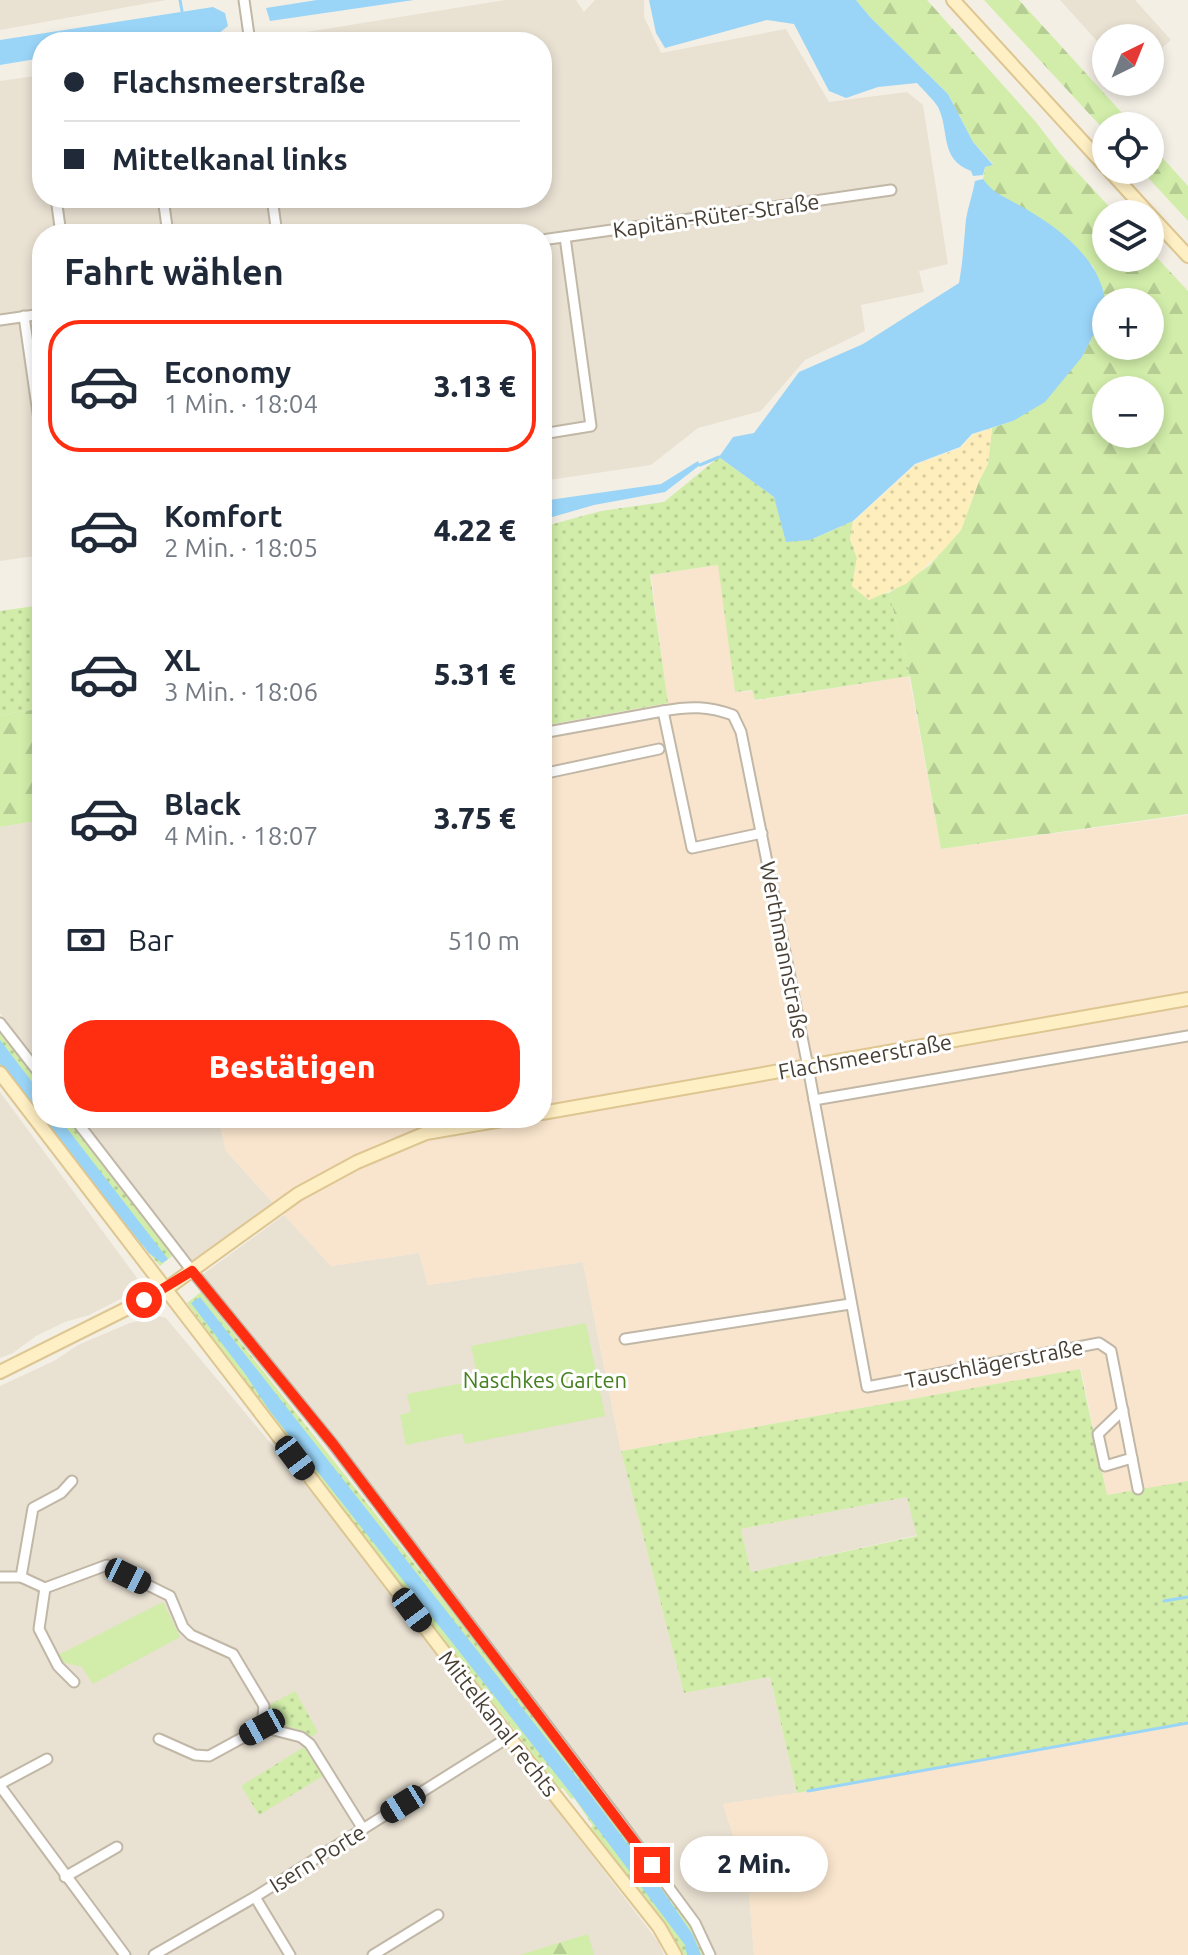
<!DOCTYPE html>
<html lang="de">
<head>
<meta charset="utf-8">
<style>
	:root { --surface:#fff; --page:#f2f2f3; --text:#1f2937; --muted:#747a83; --line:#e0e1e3; --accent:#ff2e11 }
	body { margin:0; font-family:Ubuntu,sans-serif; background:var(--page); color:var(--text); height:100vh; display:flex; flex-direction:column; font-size:30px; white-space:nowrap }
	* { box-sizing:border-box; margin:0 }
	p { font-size:26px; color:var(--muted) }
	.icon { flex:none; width:44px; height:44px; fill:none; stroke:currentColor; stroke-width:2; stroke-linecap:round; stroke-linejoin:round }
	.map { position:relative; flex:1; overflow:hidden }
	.side { position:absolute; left:32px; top:224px; width:520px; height:904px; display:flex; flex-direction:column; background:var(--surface); border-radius:32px; box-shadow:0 4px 12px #0003 }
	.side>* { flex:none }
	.hud { position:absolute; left:32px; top:32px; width:520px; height:176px; border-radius:32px; box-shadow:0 4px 12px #0003; display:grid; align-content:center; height:176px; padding:0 32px; background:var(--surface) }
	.needle { width:52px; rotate:43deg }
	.buttons { position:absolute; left:1092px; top:24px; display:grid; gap:16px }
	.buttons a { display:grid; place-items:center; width:72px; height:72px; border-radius:50%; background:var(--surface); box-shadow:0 4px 12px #0003; font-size:40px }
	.end { position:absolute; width:36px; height:36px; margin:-18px; border:10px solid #ff2e11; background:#fff; box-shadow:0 0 0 4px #fff }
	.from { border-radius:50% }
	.bubble { position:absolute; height:56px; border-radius:28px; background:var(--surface); box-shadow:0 4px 12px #0003; font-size:26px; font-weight:800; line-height:56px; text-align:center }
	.car { position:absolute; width:24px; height:48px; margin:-24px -12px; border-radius:10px; box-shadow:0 0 6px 2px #0007; background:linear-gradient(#222 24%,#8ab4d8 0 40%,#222 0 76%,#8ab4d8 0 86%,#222 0) }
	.hud b { display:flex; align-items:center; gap:28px; height:76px; font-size:30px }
	.hud b+b { border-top:2px solid var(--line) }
	.hud i { width:20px; height:20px; background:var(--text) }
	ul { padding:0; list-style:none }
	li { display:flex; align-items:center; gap:24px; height:132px; margin:0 16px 12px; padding:0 16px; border:4px solid transparent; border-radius:32px }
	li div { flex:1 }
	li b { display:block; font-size:30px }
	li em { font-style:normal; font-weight:800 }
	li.current { border-color:var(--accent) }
	li>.icon { width:72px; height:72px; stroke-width:1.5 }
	h2 { padding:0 32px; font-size:36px; line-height:96px }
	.pay { display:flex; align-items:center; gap:20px; height:88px; padding:0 32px; font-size:30px }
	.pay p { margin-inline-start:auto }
	.cta { display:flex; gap:16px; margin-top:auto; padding:16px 32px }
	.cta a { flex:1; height:92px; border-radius:32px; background:var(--accent); color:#fff; font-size:32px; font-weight:800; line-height:92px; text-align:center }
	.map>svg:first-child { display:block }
	.residential { fill:#e9e1d2 }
	.commercial { fill:#f9e5cd }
	.grass { fill:url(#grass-dots); fill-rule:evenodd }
	.forest { fill:url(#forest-firs); fill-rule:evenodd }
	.sand { fill:url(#sand-dots) }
	.green { fill:#d1eda9 }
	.water { fill:#9ad5f8 }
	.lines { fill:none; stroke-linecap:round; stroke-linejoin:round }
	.stream { stroke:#9ad5f8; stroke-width:3 }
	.street-casing { stroke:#c1b7a6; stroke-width:13 }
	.secondary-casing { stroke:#ddc691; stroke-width:16 }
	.street { stroke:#fff; stroke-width:9 }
	.secondary { stroke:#ffefc4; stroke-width:12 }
	.route { stroke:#ff2e11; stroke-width:10 }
	.labels { text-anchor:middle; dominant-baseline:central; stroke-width:6; stroke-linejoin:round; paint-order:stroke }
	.street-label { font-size:22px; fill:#483f34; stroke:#fff }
	.park-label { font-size:22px; fill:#478020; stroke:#fff }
</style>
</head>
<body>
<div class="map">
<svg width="1188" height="1955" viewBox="0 0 1188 1955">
	<defs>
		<pattern id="grass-dots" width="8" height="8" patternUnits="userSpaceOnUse" patternTransform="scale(2)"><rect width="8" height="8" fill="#d1eda9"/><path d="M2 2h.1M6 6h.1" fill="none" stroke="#b5cc92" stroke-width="1.8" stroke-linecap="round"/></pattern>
		<pattern id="forest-firs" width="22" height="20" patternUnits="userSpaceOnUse" patternTransform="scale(2)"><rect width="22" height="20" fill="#d1eda9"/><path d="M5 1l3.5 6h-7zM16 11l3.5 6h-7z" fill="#b5cc92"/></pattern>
		<pattern id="sand-dots" width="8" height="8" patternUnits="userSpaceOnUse" patternTransform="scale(2)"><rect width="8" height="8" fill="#fdeebc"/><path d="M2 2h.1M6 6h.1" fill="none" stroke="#dacda2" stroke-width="1.8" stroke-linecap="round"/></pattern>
	</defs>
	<rect width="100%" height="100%" fill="#f4efe5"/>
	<g class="residential">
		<path d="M0,0H166L0,30Z"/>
		<path d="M505,0H576L584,12L595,0H644V17L661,53L786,29L829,102L907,92L923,105L948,264L919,271L924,292L861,305L865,331L805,360L761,411L698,428L651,465L542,481V234H42V555L0,561V81L42,75V198H542V42H245Z"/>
		<path d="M1060,0H1135L1171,40L1150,59V38H1106V51Z"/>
		<path d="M42,820V1068L0,1013V827Z"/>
		<path d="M0,1092L137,1278L139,1284L134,1292L89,1315L65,1322L36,1336L13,1353L0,1358Z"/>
		<path d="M81,1118H218L226,1151L273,1203L192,1262Z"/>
		<path d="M284,1215L331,1266L419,1253L428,1285L583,1262L621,1451L684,1693L770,1677L797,1793L723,1804L748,1881L754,1955H710L694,1923L202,1275Z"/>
		<path d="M158,1316L166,1318L334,1519L659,1943L664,1955H0V1386L54,1361L78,1345L130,1323Z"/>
		<path d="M907,1497L918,1535L751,1572L741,1529Z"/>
	</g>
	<g class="commercial">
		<path d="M719,565L735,692L752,691L755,701L909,676L941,849L1188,815V1482L1107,1495L1081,1369L621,1451L583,1262L428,1285L419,1253L331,1266L226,1151L218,1118H542V727L668,703L651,575Z"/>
		<path d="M1188,1723V1955H754L748,1881L723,1804L808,1791Z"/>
	</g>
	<g class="grass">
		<path d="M719,457L774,497L810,540L853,521L850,539L857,558L852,586L869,600L880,594L889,593L910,676L755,700L752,690L735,692L718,565L650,575L668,703L542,726V527L601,511L664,502Z"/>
		<path d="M42,605V732L38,709L0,715V611Z"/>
		<path d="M0,1030L42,1084V1118H68L167,1248L172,1256L160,1266L87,1181L0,1067Z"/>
		<path d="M201,1292L616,1820C644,1858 690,1911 704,1955H683L665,1923L590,1828L593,1826L574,1798L571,1799L563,1788L560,1789L288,1440L187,1303Z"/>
		<path d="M1080,1369L1107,1495L1188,1481V1723L797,1793L770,1677L684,1693L621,1451ZM907,1497L917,1536L751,1572L741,1529Z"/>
		<path d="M295,1691L318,1732L311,1737L304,1731L268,1721V1706Z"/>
		<path d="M304,1747L323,1776L259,1815L241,1786Z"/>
	</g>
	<g class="forest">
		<path d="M856,0H927L1035,121L1062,156L1116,214H1106V258H1150V250L1188,291V814L941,849L910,676L889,593L929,566L961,530L979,481L988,464L992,428L1013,421L1082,357L1106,310V346H1150V302H1106V304L1093,266L1018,205L992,192L983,179L985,167L993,164L973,142L948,94L870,17ZM1106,390H1150V434H1106Z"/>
		<path d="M984,0H1019L1134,126H1106V132Z"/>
		<path d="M1150,144L1188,186V221L1141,170H1150Z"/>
		<path d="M38,709L42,734V820L0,827V715Z"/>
		<path d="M588,1934L594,1955H520Z"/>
	</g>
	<path class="sand" d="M992,428L988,464L979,481L961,530L939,555L906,584L869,600L852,586L857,558L850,539L853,522L915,465L960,448L972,435Z"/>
	<g class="green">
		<path d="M586,1323L605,1416L465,1444L462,1433L406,1445L400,1415L411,1412L407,1394L478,1380L471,1346Z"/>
		<path d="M163,1602L180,1637L93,1684L82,1667L62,1662L58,1655Z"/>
	</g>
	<g class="water">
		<path d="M317,0H414L270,21L266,8Z"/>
		<path d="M649,0H856L870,17L948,94L973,142L993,165L985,167L983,175L973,176L971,171C939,159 950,131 938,107C933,99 923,90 917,83L878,87L846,98L829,91L794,24L767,20L665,48L656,33Z"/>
		<path d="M213,7L225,13L228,26L218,34L161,42H42V58L0,65V40Z"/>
		<path d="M983,179C993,193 1003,196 1017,204C1057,226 1105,260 1106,310L1082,357L1045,402L1013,421L972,434L960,447L915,464L853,521L810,540L786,542L774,497L719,457L733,437L754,433L799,372L863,344L959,283C963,260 964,241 966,219C968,206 973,194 975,181Z"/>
		<path d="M698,461L700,465L665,492L594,505L542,520V501L661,484Z"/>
		<path d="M0,1040L42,1095V1118H59L168,1259L162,1263L149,1253L74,1161L0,1064Z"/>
		<path d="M200,1297L593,1798L665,1894L693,1935L701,1955H687L685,1945L573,1796L269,1410L246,1375L191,1303Z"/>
	</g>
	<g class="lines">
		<g class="stream">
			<path d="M180,0L182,11"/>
			<path d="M700,465L719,457"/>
			<path d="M1164,1601L1188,1597"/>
			<path d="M808,1791L1188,1723"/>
		</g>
		<g class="street-casing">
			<g id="street">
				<path d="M244,0L250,42"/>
				<path d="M56,198L61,234"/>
				<path d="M163,198L168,234"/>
				<path d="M272,198L277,234"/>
				<path d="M542,240L891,190"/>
				<path d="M24,316L42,441"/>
				<path d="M0,320L42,314"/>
				<path d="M542,434L591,426L565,237"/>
				<path d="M542,733L663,711"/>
				<path d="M542,774L659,749"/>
				<path d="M762,833L692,848L663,711C690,706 708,706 733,715L741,732L808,1067L867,1387L1099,1343L1111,1351L1138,1489"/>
				<path d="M0,1023L42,1077"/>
				<path d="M814,1100L1188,1036"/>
				<path d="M74,1118L192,1271L333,1444L619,1820L695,1923L710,1955"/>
				<path d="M625,1339L850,1304"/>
				<path d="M1123,1410L1098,1434L1105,1466L1132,1458"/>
				<path d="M0,1577H21L45,1588L107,1565L170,1596L183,1627L191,1635L233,1654L264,1706L262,1727"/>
				<path d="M21,1577L33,1508L61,1493L72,1481"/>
				<path d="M45,1588L39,1629L58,1666L74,1682"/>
				<path d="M159,1739L195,1755L209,1756L262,1727L301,1737L310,1744L363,1829"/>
				<path d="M0,1784L47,1759"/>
				<path d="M0,1786L125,1955"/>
				<path d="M65,1877L117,1847"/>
				<path d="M255,1897L290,1955"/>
				<path d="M154,1955L255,1897L509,1737"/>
				<path d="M373,1955L438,1915"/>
			</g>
		</g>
		<g class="secondary-casing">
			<g id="secondary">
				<path d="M953,0L1106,167"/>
				<path d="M1109,170L1149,214"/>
				<path d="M1150,215L1188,256"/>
				<path d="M0,1073L509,1737L659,1927L675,1955"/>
				<path d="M542,1113L1188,999"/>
				<path d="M0,1372L166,1289L298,1194L357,1162L426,1133L514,1118"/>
			</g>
		</g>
		<use href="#street" class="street"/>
		<use href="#secondary" class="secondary"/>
	</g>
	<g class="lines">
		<path class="route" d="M144,1300L192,1271L333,1444L652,1865"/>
	</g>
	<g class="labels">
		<g class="street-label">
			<text transform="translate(716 215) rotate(-8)">Kapitän-Rüter-Straße</text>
			<text transform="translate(785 950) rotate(79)">Werthmannstraße</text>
			<text transform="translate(865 1056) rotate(-10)">Flachsmeerstraße</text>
			<text transform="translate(994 1363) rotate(-11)">Tauschlägerstraße</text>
			<text transform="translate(499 1723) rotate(52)">Mittelkanal rechts</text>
			<text transform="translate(317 1858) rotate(-32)">Isern Porte</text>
		</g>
		<g class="park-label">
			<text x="545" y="1379">Naschkes Garten</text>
		</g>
	</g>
</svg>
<div class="buttons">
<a><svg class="needle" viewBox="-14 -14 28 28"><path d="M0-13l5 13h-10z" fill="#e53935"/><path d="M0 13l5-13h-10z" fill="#747a83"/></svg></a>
<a><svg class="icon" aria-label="locate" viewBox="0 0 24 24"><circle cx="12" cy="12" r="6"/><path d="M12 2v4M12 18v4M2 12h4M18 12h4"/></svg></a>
<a><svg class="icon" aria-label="layers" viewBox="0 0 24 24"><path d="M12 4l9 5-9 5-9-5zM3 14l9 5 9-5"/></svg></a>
<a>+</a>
<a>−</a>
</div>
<i class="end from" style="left:144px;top:1300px"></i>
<i class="end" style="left:652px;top:1865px"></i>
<div class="bubble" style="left:680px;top:1836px;width:148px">2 Min.</div>
<i class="car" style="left:295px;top:1458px;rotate:143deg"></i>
<i class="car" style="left:128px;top:1576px;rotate:116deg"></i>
<i class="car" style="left:412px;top:1610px;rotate:143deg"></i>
<i class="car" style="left:262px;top:1727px;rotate:241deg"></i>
<i class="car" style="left:403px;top:1804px;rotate:238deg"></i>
<div class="hud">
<b><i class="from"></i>Flachsmeerstraße</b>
<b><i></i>Mittelkanal links</b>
</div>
<section class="side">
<h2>Fahrt wählen</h2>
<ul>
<li class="current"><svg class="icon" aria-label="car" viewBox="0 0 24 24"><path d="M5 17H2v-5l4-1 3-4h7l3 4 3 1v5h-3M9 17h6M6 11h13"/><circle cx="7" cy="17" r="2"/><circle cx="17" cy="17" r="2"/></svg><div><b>Economy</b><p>1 Min. · 18:04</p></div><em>3.13 €</em></li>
<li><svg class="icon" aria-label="car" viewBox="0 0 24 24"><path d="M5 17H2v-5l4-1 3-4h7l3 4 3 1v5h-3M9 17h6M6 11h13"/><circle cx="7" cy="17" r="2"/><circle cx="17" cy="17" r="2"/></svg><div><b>Komfort</b><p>2 Min. · 18:05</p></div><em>4.22 €</em></li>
<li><svg class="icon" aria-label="car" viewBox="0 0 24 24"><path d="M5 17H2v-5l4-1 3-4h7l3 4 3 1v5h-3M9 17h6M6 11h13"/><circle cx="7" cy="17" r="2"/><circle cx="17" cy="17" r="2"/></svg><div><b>XL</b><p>3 Min. · 18:06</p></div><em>5.31 €</em></li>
<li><svg class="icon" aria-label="car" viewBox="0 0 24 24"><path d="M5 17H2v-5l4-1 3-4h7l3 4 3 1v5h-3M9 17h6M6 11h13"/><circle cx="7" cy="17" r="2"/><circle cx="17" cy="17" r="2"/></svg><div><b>Black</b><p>4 Min. · 18:07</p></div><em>3.75 €</em></li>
</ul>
<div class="pay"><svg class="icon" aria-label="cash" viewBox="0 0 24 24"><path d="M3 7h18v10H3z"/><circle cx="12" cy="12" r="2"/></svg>Bar<p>510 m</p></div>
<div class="cta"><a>Bestätigen</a></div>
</section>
</div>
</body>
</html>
